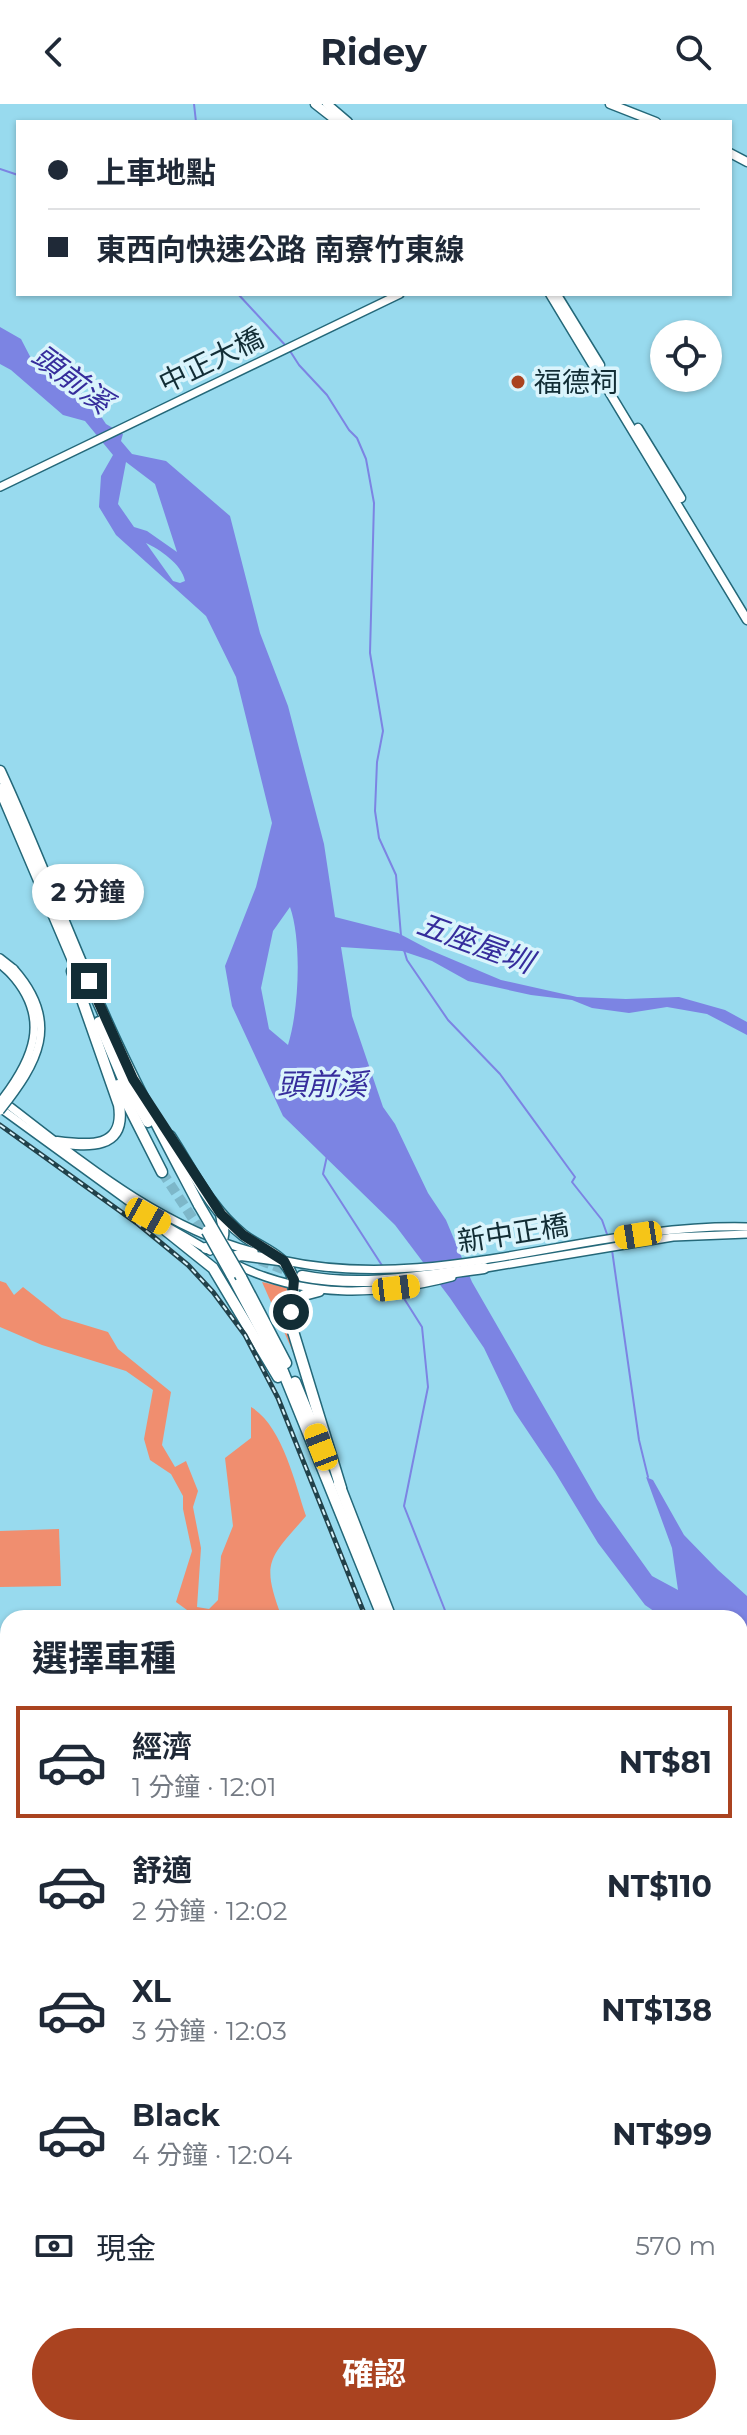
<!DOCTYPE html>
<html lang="zh-TW">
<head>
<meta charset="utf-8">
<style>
	:root { --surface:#fff; --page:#f2f2f3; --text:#1f2937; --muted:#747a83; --line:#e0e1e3; --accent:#aa4320 }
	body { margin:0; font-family:Montserrat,"Noto Sans TC",sans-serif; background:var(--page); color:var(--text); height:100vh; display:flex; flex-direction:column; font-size:30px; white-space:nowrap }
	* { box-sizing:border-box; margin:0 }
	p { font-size:26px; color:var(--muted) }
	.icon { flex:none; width:44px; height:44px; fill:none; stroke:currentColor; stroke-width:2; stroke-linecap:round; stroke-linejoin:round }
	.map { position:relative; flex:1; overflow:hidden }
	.drawer { position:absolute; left:0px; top:1506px; width:748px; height:826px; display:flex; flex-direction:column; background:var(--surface); border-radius:24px 24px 0 0; box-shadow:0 2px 6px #0004 }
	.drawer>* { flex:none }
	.hud { position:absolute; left:16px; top:16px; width:716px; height:176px; border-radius:0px; box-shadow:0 2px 6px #0004; display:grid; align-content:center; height:176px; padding:0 32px; background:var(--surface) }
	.tools { position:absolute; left:650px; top:216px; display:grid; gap:16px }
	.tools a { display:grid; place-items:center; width:72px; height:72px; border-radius:50%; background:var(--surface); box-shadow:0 2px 6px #0004; font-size:40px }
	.end { position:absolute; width:36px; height:36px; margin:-18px; border:10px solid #122d35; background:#fff; box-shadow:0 0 0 4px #fff }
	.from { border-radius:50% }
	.bubble { position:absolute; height:56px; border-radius:28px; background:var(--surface); box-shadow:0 2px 6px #0004; font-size:26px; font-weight:700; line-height:56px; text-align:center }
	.car { position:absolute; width:24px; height:48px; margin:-24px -12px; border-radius:10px; box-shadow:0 0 6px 2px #0007; background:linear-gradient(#f5c518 24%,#345 0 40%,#f5c518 0 76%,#345 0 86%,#f5c518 0) }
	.hud b { display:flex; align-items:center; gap:28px; height:76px; font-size:30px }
	.hud b+b { border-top:2px solid var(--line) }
	.hud i { width:20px; height:20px; background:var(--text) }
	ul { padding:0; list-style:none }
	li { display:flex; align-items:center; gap:24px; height:112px; margin:0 16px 12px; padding:0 16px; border:4px solid transparent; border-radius:0px }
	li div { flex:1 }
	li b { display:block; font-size:30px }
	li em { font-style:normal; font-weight:700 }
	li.active { border-color:var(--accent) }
	li>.icon { width:72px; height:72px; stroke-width:1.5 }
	h2 { padding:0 32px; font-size:36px; line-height:96px }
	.pay { display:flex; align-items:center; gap:20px; height:88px; padding:0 32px; font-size:30px }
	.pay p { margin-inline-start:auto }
	.button { display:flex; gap:16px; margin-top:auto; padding:16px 32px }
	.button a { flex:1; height:92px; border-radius:48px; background:var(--accent); color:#fff; font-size:32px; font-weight:700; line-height:92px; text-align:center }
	header { display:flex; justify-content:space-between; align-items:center; height:104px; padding:0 32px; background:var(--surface); font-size:36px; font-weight:700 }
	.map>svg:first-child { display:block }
	.green { fill:#f08e6f }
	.water { fill:#7c84e3; fill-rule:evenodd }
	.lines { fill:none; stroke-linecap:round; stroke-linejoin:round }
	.stream { stroke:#7c84e3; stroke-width:2 }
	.highway-tunnel { stroke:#7db7c9; stroke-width:10; stroke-dasharray:10 5; stroke-linecap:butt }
	.minor-casing { stroke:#246879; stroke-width:10 }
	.major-casing { stroke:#246879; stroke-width:11 }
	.highway-casing { stroke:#246879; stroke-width:13 }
	.minor { stroke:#fff; stroke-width:7 }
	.major { stroke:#fff; stroke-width:8 }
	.highway { stroke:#fff; stroke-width:10 }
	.rail-casing { stroke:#22424b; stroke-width:5 }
	.rail { stroke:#daf4fc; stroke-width:2; stroke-dasharray:6; stroke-linecap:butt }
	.minor-bridge-casing { stroke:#246879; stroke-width:10; stroke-linecap:butt }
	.highway-bridge-casing { stroke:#246879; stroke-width:13; stroke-linecap:butt }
	.minor-bridge { stroke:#fff; stroke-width:7 }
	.highway-bridge { stroke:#fff; stroke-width:10 }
	.route { stroke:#122d35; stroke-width:10 }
	.poi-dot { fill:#aa4320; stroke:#daf4fc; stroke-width:3 }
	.labels { text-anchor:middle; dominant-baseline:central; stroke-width:7; stroke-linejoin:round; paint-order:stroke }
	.street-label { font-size:28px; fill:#122d35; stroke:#daf4fc }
	.poi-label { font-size:28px; fill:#122d35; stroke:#daf4fc; text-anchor:start }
	.water-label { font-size:30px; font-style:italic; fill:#362d9c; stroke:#daf4fc }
</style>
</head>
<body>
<header><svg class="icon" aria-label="back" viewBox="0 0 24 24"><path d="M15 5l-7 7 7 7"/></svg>Ridey<svg class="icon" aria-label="search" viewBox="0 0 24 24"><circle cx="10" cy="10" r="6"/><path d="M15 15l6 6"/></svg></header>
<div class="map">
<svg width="747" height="2331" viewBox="0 0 747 2331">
	<rect width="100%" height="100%" fill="#98daee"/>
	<g class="green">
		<path d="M0,1177L6,1179L14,1191L23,1183L62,1214L108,1228L118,1245L171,1288L162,1341L175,1363L186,1357L198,1387L193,1403L201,1444L197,1503L209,1505L218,1496L221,1452L233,1422L225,1354L251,1334V1303C282,1321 295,1379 306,1412C268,1456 261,1457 282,1514H198L176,1498L192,1447L183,1405V1392L171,1370L150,1356L144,1335L153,1286L126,1267L42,1241L0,1223Z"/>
		<path d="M262,1178L289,1184L301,1266Z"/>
		<path d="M59,1425L61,1482L0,1483V1427Z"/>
		<path d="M740,1792L747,1793V1913L740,1904Z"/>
	</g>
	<path class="water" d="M0,223L21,235L35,262L88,293L106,320L123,330L121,337L132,350L166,357L230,412L260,529L288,602L324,740L335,813L398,829L430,846L501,876L577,893L626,895L679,893L725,906L747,918V931L707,910L667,903L629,909L592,904L572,896L531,891L468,877L432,857L402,847L341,843L352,912L383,1003L395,1020L428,1089L446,1116L472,1178L597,1395L652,1472L678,1486L672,1444L646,1373L653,1376L684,1431L718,1466L747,1492V1571L740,1566V1514H664L645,1501L598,1439L555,1368L514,1307L484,1244L450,1194L395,1121L283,1012L232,902L225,862L256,783L272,719L236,573L206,512L116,431L99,403L101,372L113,351L85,317L63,311L11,266L0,260ZM126,358L155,380L177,448L147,427L134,423L118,400ZM146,439C159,445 182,460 185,477L180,479L173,477ZM290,803C302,837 299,906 288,941L269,925L261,884L273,827Z"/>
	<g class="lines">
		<g class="stream">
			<path d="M194,0L196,18"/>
			<path d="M0,65L18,71"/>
			<path d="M238,190L286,242"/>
			<path d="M290,247L299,261L327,291L349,326L357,334L366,355L374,399L370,549L383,627L377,658L375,707L379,734L396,771L401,832"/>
			<path d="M404,846L407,856L448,916L500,970L575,1073L572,1078L602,1116L608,1133"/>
			<path d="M327,1052L323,1070L383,1163"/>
			<path d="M612,1146L639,1336L648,1373"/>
			<path d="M398,1185L422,1223L428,1283L404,1402L448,1514"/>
			<path d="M740,1926L747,1934"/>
			<path d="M292,2324L296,2331"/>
		</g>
		<g class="highway-tunnel">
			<path d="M162,1068L205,1133"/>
			<path d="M218,1140L293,1169"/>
		</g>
		<g class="minor-casing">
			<g id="minor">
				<path d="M0,383L400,190"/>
				<path d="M0,854L14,865"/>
				<path d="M0,860L10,869"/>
				<path d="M3,997C80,1056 159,1123 254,1148"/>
				<path d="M0,1004L150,1113"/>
				<path d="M168,1123L210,1147"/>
				<path d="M281,1156C438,1191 590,1119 747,1123"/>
				<path d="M235,1160C305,1195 378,1192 452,1173"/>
				<path d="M480,1165L673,1133L747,1130"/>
			</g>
		</g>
		<g class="major-casing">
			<g id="major">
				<path d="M315,0L338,18"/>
				<path d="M327,0L348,18"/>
				<path d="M610,0L656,18"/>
				<path d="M730,49L747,58"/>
				<path d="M550,190L747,516"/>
				<path d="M557,191L600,261"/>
				<path d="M638,324L681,394"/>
				<path d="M0,1834L8,1843"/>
				<path d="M0,1845L8,1854"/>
				<path d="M359,2324L370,2331"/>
				<path d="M375,2324L391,2331"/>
			</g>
		</g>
		<g class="highway-casing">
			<g id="highway">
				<path d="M0,667C37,747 67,829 103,909C132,975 166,1038 199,1101"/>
				<path d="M0,685L80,873"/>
				<path d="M99,918L123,975L148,1018"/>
				<path d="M118,981L162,1068"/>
				<path d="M170,1032C192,1066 211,1106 243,1131C261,1145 287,1151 293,1175C295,1183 291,1211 292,1224L341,1384"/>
				<path d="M57,1038C88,1042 126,1046 119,1001L72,867"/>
				<path d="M148,1112L213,1164L278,1273"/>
				<path d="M206,1144H216C227,1135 223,1122 221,1110"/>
				<path d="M223,1155L241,1151L279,1156"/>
				<path d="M231,1170L282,1265L383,1514"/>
				<path d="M302,1172C363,1184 423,1172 484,1164"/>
				<path d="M241,1173L286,1259"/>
				<path d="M292,1207L304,1191L319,1187"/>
				<path d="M295,1278L325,1351"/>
				<path d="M339,1380L391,1514"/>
				<path d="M740,2185L747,2189"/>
				<path d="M740,2194L747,2198"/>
			</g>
		</g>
		<use href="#minor" class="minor"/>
		<use href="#major" class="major"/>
		<use href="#highway" class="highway"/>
		<g class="rail-casing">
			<g id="rail">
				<path d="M0,1021L138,1120L188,1161L213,1188L245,1231L278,1294L366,1514"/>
				<path d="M740,2223L747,2227"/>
			</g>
		</g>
		<use href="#rail" class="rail"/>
		<g class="minor-bridge-casing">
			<g id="minor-bridge">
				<path d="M0,998C33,956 52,914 10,869"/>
				<path d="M0,1007C38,959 62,919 14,865"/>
			</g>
		</g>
		<g class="highway-bridge-casing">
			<g id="highway-bridge">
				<path d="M199,1101L241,1173"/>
				<path d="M207,1127L231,1170"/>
			</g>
		</g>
		<use href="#minor-bridge" class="minor-bridge"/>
		<use href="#highway-bridge" class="highway-bridge"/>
	</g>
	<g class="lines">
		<path class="route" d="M89,877L133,975L221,1110L243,1131L284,1157L294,1176L291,1208"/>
	</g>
	<circle class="poi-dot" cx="518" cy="278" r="8"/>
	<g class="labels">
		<g class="street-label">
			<text transform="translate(211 256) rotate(-26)">中正大橋</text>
			<text transform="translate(513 1129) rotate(-9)">新中正橋</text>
		</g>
		<g class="poi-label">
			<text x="534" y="278">福德祠</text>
		</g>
		<g class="water-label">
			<text transform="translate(72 275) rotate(37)">頭前溪</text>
			<text transform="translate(475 839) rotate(20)">五座屋圳</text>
			<text x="322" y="980">頭前溪</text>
		</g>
	</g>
</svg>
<div class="tools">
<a><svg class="icon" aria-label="locate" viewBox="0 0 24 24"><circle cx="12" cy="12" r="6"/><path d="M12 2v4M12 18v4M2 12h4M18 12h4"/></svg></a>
</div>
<i class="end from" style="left:291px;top:1208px"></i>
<i class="end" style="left:89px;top:877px"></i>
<div class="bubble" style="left:32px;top:760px;width:112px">2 分鐘</div>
<i class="car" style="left:148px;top:1112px;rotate:119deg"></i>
<i class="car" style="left:638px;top:1131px;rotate:261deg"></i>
<i class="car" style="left:396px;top:1184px;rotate:83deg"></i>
<i class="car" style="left:321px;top:1343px;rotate:339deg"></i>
<div class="hud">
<b><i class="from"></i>上車地點</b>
<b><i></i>東西向快速公路 南寮竹東線</b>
</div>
<section class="drawer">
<h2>選擇車種</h2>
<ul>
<li class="active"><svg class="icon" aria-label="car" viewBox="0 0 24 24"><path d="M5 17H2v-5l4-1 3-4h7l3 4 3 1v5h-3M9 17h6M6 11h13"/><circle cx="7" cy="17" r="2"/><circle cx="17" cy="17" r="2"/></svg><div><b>經濟</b><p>1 分鐘 · 12:01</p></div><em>NT$81</em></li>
<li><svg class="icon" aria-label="car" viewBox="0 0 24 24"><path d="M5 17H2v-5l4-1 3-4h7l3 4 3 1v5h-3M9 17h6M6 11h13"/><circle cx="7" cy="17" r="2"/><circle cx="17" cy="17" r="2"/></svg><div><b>舒適</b><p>2 分鐘 · 12:02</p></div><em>NT$110</em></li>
<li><svg class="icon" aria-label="car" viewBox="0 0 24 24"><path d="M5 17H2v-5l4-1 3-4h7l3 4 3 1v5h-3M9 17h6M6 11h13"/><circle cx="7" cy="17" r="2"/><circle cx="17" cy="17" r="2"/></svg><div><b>XL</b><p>3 分鐘 · 12:03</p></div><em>NT$138</em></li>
<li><svg class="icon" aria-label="car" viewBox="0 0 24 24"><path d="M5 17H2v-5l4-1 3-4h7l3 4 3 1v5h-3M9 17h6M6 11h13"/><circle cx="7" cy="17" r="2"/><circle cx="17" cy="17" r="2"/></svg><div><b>Black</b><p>4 分鐘 · 12:04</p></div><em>NT$99</em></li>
</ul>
<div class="pay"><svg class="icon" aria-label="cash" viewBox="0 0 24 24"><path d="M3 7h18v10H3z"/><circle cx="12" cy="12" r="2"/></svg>現金<p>570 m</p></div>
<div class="button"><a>確認</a></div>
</section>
</div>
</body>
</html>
